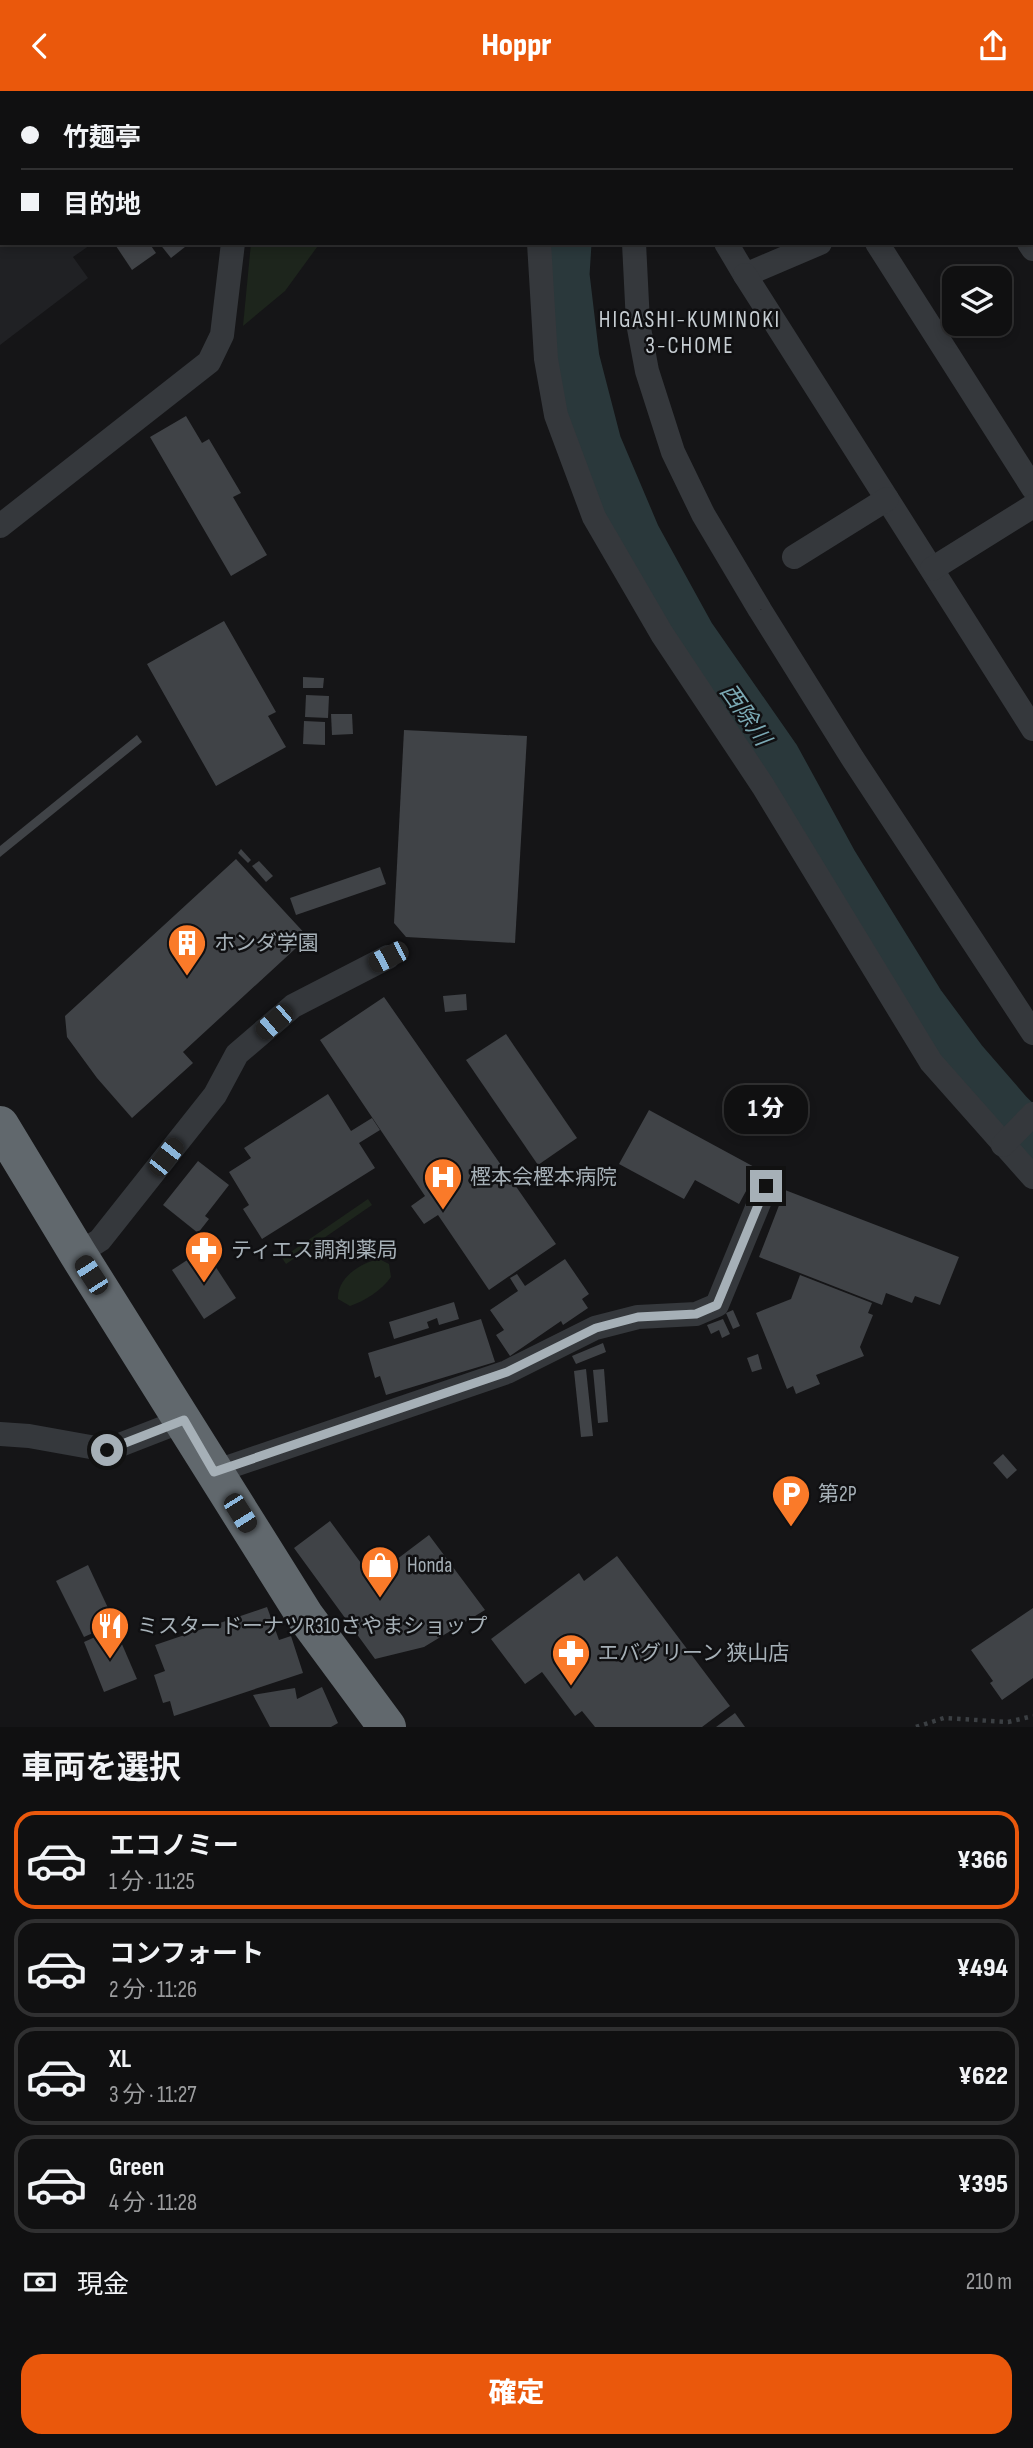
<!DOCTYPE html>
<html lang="ja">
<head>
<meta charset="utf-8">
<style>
	:root { --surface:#101011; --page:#1e1e1f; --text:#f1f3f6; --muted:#9c9d9f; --line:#303031; --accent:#ea580c }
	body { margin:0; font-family:"Sofia Sans Condensed","Noto Sans JP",sans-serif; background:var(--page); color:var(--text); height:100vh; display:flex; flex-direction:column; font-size:26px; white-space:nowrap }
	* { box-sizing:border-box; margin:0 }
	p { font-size:23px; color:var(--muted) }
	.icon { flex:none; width:38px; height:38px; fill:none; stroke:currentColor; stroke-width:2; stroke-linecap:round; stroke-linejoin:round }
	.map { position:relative; height:1636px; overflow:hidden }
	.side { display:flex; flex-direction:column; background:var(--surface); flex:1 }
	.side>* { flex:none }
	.top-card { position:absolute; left:0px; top:0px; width:1034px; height:154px; box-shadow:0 4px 10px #0003,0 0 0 2px var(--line); display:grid; align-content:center; height:154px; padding:0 21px; background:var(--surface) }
	.controls { position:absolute; left:942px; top:175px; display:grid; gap:14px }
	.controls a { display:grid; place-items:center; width:70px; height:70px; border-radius:14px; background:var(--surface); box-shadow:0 4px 10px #0003,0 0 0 2px var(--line); font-size:35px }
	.end { position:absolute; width:32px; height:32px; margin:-16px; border:9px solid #a6b0b7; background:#111; box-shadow:0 0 0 4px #111 }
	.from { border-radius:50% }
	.bubble { position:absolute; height:49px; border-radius:21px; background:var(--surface); box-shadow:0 4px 10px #0003,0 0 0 2px var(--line); font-size:23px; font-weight:800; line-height:49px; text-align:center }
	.car { position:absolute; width:21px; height:42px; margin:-21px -10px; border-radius:9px; box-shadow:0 0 5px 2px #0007; background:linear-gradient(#222 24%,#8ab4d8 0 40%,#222 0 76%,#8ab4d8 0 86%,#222 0) }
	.top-card b { display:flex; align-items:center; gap:24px; height:66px; font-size:26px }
	.top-card b+b { border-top:2px solid var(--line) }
	.top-card i { width:18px; height:18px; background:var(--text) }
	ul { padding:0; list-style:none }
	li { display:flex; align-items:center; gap:21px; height:98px; margin:0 14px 10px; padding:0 7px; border:4px solid var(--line); border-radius:21px }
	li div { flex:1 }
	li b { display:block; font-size:26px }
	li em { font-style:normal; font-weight:800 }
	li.on { border-color:var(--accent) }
	li>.icon { width:63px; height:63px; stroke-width:1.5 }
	h2 { padding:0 21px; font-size:32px; line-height:84px }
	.pay { display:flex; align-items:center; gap:18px; height:77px; padding:0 21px; font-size:26px }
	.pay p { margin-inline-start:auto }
	.primary-button { display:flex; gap:14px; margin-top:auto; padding:14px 21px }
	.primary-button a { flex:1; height:80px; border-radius:21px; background:var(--accent); color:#fff; font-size:28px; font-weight:800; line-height:80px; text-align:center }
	header { display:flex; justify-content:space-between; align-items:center; height:91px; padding:0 21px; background:var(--accent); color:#fff; font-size:32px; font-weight:800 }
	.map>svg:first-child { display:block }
	.built { fill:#202124 }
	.green { fill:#1d251c }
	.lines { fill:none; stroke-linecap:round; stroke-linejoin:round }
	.river { stroke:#2a383b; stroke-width:49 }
	.building { fill:#404347 }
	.path { stroke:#3b3f43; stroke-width:4.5; stroke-dasharray:3.5 5; stroke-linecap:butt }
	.street { stroke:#35383c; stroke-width:24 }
	.highway { stroke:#61686d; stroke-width:38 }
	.route { stroke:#a6b0b7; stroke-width:9 }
	.labels { text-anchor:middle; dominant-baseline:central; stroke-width:5; stroke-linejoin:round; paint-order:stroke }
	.poi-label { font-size:21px; fill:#a6b0b7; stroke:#101012; text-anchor:start }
	.neighbourhood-label { font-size:23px; letter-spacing:2px; fill:#c7ced3; stroke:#101012 }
	.water-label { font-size:23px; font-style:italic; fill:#7ba9b4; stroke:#101012 }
</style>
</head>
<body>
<header><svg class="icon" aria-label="back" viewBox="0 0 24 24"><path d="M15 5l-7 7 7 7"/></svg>Hoppr<svg class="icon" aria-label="share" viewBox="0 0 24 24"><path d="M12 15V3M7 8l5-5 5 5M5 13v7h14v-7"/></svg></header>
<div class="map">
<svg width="1033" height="1636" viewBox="0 0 1033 1636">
	<rect width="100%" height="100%" fill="#151517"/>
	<path class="built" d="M0,0H139L140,2H2V152H93L73,166L88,187L0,254Z"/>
	<g class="green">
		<path d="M251,152H320L285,200L243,235Z"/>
		<path d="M368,1108L372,1114L286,1173L282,1167Z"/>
		<path d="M379,1168L389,1173L391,1186C382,1199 365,1210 350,1215L338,1208C337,1187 360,1172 379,1168Z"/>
	</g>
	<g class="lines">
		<g class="river">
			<path d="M588,2L589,0"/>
			<path d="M567,152L565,184L575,268L597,353L636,445L691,545L776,667L834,773L920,912L963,970L1008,1022L1033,1047"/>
		</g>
	</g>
	<g class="building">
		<path d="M114,152H149L156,162L132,179Z"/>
		<path d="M159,152H190L171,167Z"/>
		<path d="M186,325L202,352L209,348L241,402L233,406L267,464L231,485L150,346Z"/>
		<path d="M224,530L276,621L268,625L286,656L216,695L147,573Z"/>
		<path d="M303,586L324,587L323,597H303Z"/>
		<path d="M306,604L329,605L328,627L305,626Z"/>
		<path d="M331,623H352L353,643L332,644Z"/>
		<path d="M304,630L325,631V654L303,653Z"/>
		<path d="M404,639L527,645L515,852L406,846L394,832Z"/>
		<path d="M137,644L142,651L0,766V755Z"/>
		<path d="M241,758L251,769L248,772L238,762Z"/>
		<path d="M236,768L308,846L183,961L193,972L132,1027L97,987L67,946L65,925Z"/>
		<path d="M259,770L273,785L266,791L252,775Z"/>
		<path d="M380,776L386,793L296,824L290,807Z"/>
		<path d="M466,903L467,919L445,921L443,905Z"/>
		<path d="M384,906L556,1153L489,1199L438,1124L424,1133L411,1115L425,1105L320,949Z"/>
		<path d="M506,943L577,1047L538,1074L466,969Z"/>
		<path d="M328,1003L351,1040L372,1027L380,1039L359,1052L375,1077L262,1148L243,1118L249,1114L229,1081L251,1067L244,1057Z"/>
		<path d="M649,1019L758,1078L739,1113L695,1089L684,1108L619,1073Z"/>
		<path d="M198,1070L229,1094L205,1125L209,1128L198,1142L163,1114Z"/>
		<path d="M785,1099L959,1166L940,1214L915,1205L912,1212L886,1202L882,1214L759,1166Z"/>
		<path d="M204,1158L236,1207L204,1228L172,1179Z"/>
		<path d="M565,1168L589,1203L582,1208L588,1217L563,1234L561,1230L510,1265L496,1244L504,1239L490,1219L518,1200L510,1187L517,1183L525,1195Z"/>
		<path d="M800,1184L872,1212L868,1222L873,1224L860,1256L864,1265L816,1284L820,1293L796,1303L793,1295L787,1298L756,1222L791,1208Z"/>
		<path d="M454,1211L459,1228L439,1234L437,1227L427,1231L429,1237L394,1248L389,1231Z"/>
		<path d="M733,1219L740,1235L733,1238L726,1222Z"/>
		<path d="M481,1228L495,1271L386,1304L380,1285L375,1287L368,1262Z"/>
		<path d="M723,1228L730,1243L722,1247L719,1239L711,1243L707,1234Z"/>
		<path d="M603,1252L606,1261L576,1273L572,1265Z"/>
		<path d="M758,1263L762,1278L752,1281L747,1267Z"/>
		<path d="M586,1278L593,1345L581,1346L574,1280Z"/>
		<path d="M604,1278L608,1331L598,1332L593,1279Z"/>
		<path d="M1003,1363L1017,1379L1007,1388L993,1372Z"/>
		<path d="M330,1430L372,1487L429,1444L485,1519L424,1556L375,1568L294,1457Z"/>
		<path d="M617,1465L730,1615L702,1636H595L582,1620L575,1625L542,1581L525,1593L491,1548L579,1482L584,1490Z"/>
		<path d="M88,1474L115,1532L84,1546L56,1490Z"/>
		<path d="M267,1516L279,1549L291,1545L303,1582L174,1625L170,1610L163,1612L154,1584L165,1580L155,1554Z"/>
		<path d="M1033,1517V1587L1002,1609L990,1592L993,1590L971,1559Z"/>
		<path d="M115,1537L137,1588L104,1601L84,1551Z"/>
		<path d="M322,1596L338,1632L331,1636H270L253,1604L295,1597L297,1608Z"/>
		<path d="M735,1622L745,1636H716Z"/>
	</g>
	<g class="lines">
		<path class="path" d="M916,1636L944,1627L1008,1631L1033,1625"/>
		<g class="street">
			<path d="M159,0L160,2"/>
			<path d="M269,2L270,0"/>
			<path d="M553,2V0"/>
			<path d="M650,2V0"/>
			<path d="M1032,65H1033"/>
			<path d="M539,152L546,268L556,324L594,426L662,543L763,695L931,971L1033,1086"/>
			<path d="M634,152L638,232L647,280L673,361L703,423L760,519L853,668L1033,942"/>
			<path d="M726,152L745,184L820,152"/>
			<path d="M877,152L1033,397"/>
			<path d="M1029,152L1033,158"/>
			<path d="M745,184L1033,638"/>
			<path d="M0,435L209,271L222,244L233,152"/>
			<path d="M794,466L887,408"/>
			<path d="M932,478L1033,415"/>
			<path d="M1003,1054L1033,1023"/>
			<path d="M78,1163L100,1149L215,1004L237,963L293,915L388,866"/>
			<path d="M0,1343L29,1345L107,1359L184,1329"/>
			<path d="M214,1381L507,1281L595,1237L638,1226L696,1223L717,1214L766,1095"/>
		</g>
		<path class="highway" d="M0,1034L78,1163L305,1525L387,1636"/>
	</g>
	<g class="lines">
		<path class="route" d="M107,1359L184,1329L214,1381L507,1281L596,1237L638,1226L696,1223L717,1214L766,1095"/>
	</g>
	<defs>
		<g id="building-pin" transform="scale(2.0125)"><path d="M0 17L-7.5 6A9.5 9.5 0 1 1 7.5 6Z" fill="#fa7a29" stroke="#101012"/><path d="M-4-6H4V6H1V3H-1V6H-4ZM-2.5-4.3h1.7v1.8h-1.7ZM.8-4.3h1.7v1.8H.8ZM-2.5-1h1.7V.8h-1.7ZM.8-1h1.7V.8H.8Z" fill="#fff"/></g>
		<g id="hospital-pin" transform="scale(2.0125)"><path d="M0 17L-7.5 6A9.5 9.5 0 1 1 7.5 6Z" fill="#fa7a29" stroke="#101012"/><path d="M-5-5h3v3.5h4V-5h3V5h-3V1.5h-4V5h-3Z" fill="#fff"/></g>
		<g id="pharmacy-pin" transform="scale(2.0125)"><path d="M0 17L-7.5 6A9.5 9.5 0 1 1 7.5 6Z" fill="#fa7a29" stroke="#101012"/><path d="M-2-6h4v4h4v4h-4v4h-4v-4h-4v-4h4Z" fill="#fff"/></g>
		<g id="parking-pin" transform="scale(2.0125)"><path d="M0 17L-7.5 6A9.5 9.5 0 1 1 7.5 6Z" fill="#fa7a29" stroke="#101012"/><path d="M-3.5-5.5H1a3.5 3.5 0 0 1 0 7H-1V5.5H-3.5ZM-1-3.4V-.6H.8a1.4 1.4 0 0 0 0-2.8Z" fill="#fff"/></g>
		<g id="shop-pin" transform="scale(2.0125)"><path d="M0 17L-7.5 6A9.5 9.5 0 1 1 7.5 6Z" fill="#fa7a29" stroke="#101012"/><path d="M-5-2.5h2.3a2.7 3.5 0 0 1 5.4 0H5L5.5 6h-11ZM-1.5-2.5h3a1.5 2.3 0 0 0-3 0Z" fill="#fff"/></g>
		<g id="restaurant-pin" transform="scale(2.0125)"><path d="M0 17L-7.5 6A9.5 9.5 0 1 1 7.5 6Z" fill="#fa7a29" stroke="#101012"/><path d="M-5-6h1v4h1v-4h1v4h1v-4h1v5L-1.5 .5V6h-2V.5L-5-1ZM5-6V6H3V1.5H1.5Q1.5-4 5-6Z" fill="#fff"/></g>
	</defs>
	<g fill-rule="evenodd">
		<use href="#building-pin" x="187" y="852"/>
		<use href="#hospital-pin" x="443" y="1086"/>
		<use href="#pharmacy-pin" x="204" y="1159"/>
		<use href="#parking-pin" x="791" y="1403"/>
		<use href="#shop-pin" x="380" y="1474"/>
		<use href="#restaurant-pin" x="110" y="1535"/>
		<use href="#pharmacy-pin" x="571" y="1562"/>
	</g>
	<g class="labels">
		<g class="poi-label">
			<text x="214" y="852">ホンダ学園</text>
			<text x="470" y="1086">樫本会樫本病院</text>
			<text x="231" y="1159">ティエス調剤薬局</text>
			<text x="818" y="1403">第2P</text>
			<text x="407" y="1474">Honda</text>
			<text x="137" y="1535">ミスタードーナツR310さやまショップ</text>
			<text x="598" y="1562">エバグリーン 狭山店</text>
		</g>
		<g class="neighbourhood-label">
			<text x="690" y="229">HIGASHI-KUMINOKI<tspan x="690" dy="26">3-CHOME</tspan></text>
		</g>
		<g class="water-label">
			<text transform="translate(745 624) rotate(55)">西除川</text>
		</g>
	</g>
</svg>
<div class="controls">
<a><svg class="icon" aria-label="layers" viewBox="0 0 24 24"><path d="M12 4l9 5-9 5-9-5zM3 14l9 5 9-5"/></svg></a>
</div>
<i class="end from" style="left:107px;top:1359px"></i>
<i class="end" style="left:766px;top:1095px"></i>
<div class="bubble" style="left:724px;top:994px;width:84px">1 分</div>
<i class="car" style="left:388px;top:866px;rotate:243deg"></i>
<i class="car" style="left:274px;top:931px;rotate:229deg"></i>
<i class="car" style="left:166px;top:1066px;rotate:38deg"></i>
<i class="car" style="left:91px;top:1184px;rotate:327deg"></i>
<i class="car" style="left:240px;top:1422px;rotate:148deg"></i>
<div class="top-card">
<b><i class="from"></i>竹麺亭</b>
<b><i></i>目的地</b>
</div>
</div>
<section class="side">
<h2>車両を選択</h2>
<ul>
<li class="on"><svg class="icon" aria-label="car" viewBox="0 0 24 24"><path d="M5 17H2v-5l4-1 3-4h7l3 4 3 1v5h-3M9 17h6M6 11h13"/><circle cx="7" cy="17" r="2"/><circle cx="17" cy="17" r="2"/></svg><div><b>エコノミー</b><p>1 分 · 11:25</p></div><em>¥366</em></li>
<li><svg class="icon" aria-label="car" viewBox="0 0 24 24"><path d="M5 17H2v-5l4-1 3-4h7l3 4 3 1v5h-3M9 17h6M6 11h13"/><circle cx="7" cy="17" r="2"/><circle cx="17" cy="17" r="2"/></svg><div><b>コンフォート</b><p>2 分 · 11:26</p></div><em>¥494</em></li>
<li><svg class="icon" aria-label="car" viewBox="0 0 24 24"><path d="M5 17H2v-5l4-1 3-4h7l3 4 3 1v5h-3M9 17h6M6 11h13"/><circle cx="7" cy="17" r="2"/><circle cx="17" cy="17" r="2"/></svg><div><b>XL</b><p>3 分 · 11:27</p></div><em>¥622</em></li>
<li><svg class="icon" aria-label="car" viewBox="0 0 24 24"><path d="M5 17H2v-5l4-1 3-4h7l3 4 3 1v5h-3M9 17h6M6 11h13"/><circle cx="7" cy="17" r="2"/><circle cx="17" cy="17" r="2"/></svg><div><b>Green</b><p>4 分 · 11:28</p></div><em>¥395</em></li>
</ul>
<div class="pay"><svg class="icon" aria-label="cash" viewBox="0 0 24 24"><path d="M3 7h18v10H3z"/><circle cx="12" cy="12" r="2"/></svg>現金<p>210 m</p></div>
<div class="primary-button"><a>確定</a></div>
</section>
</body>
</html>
